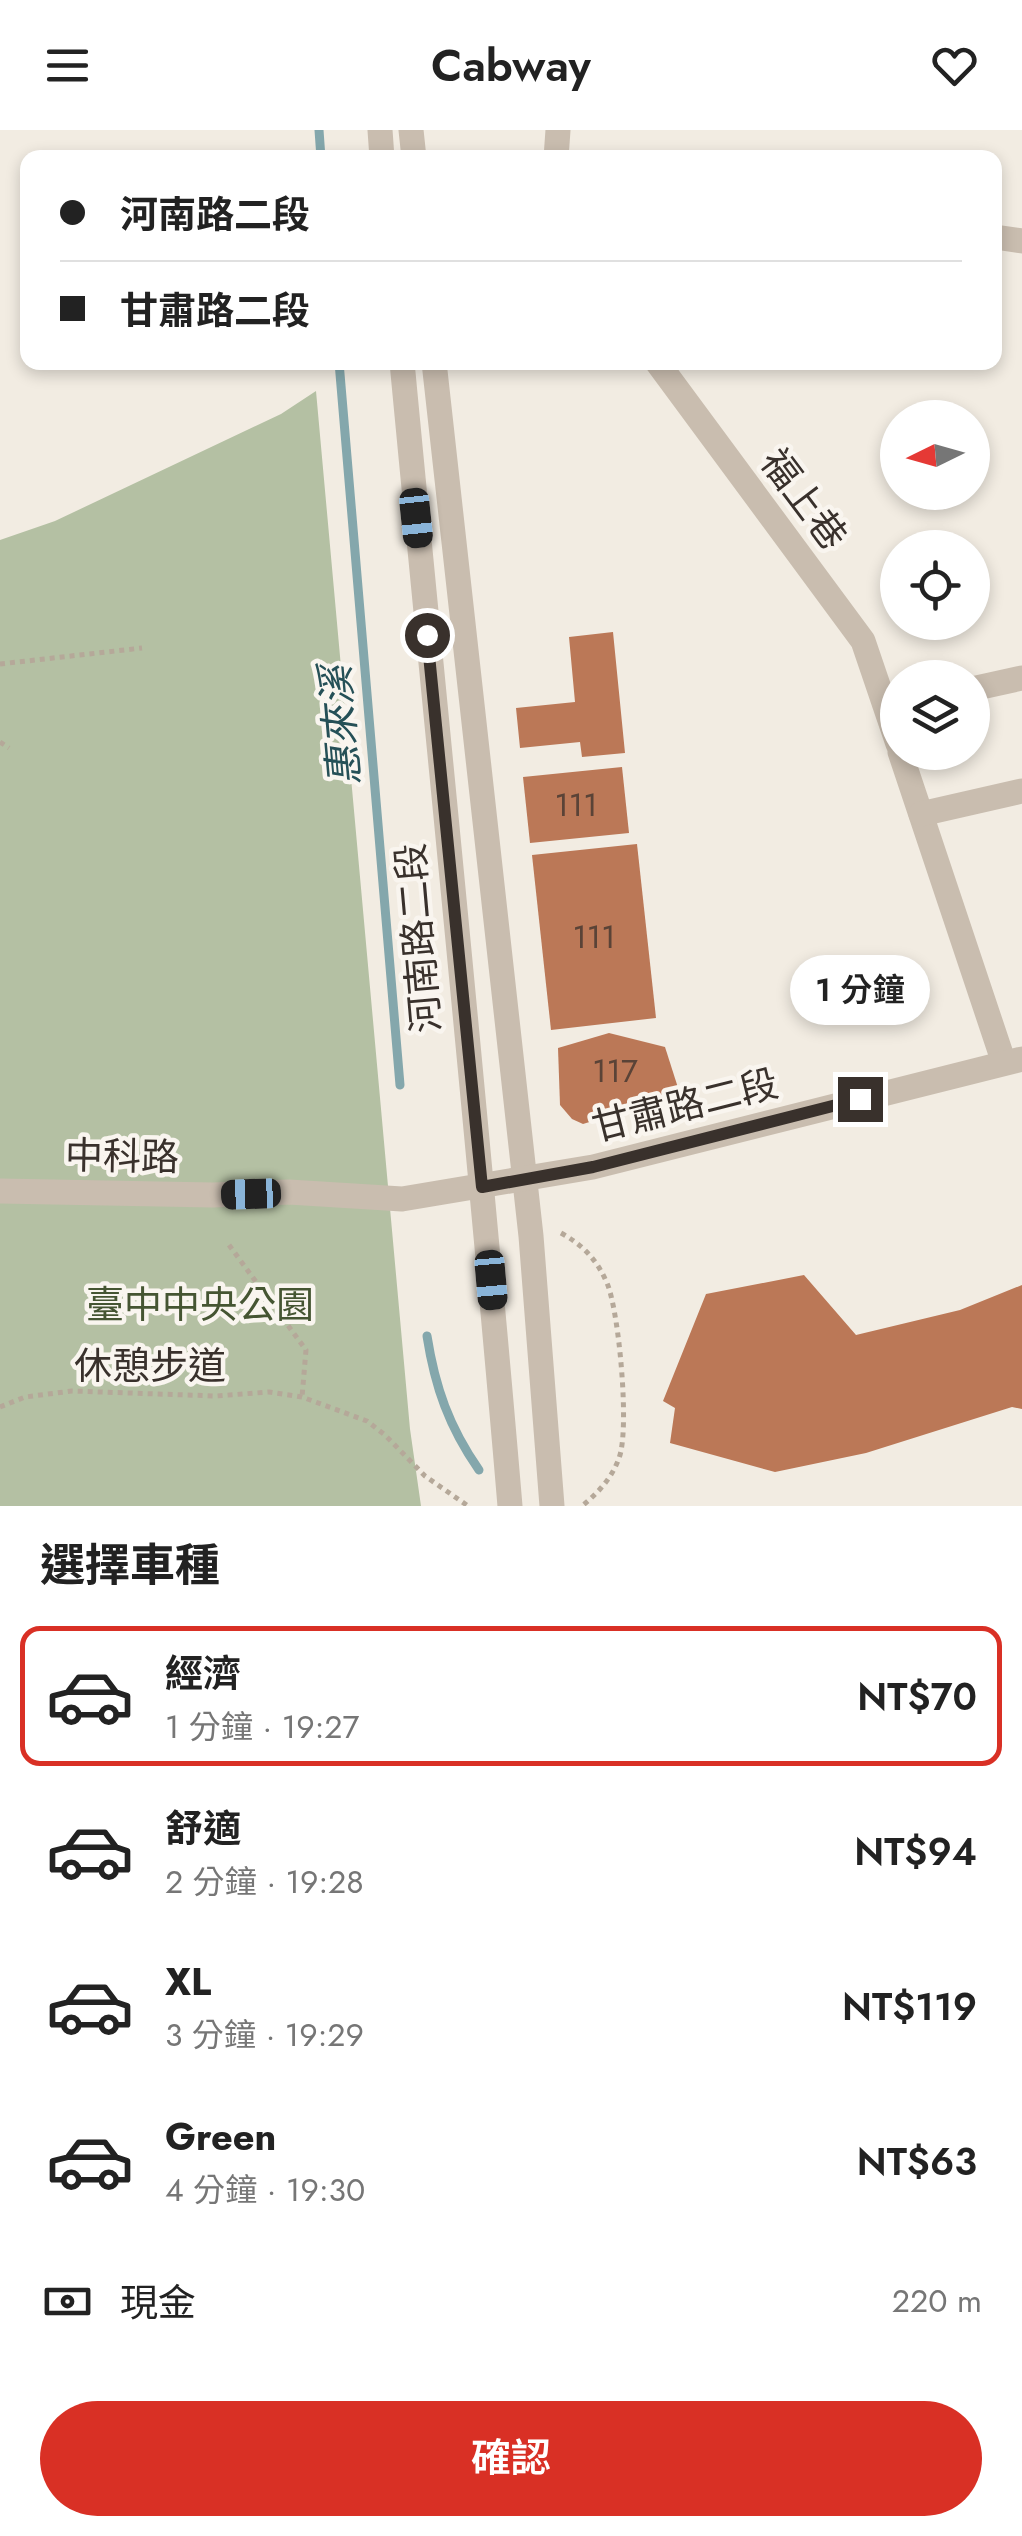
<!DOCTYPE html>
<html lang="zh-TW">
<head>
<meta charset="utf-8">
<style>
	:root { --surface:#fff; --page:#f2f2f2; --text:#222; --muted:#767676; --line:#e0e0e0; --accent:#d93025 }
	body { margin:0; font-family:Jost,"Noto Sans TC",sans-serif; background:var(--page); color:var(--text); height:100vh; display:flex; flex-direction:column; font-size:38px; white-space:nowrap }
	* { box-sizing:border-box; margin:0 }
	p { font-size:32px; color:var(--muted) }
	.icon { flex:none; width:55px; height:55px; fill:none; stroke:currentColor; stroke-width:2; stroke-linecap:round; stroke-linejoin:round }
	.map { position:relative; height:1376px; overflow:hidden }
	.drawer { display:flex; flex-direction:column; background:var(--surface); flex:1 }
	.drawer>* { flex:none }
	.hud { position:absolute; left:20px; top:20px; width:982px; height:220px; border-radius:20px; box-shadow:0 5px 15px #0003; display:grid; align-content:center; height:220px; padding:0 40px; background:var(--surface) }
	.needle { width:65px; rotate:265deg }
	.fabs { position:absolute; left:880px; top:270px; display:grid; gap:20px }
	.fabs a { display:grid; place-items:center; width:110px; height:110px; border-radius:50%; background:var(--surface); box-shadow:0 5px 15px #0003; font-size:50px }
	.end { position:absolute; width:45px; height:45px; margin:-22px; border:12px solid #39312c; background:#fff; box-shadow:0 0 0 5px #fff }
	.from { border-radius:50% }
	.bubble { position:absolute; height:70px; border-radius:35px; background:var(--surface); box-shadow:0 5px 15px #0003; font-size:32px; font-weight:600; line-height:70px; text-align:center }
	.car { position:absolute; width:30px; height:60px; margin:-30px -15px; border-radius:12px; box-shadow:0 0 8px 2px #0007; background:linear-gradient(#222 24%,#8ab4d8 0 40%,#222 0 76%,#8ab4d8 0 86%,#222 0) }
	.hud b { display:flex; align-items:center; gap:35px; height:95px; font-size:38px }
	.hud b+b { border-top:2px solid var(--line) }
	.hud i { width:25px; height:25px; background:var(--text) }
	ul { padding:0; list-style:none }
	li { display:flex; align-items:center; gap:30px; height:140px; margin:0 20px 15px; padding:0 20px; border:5px solid transparent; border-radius:20px }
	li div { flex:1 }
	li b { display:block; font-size:38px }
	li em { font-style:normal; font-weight:600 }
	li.on { border-color:var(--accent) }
	li>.icon { width:90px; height:90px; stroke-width:1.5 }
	h2 { padding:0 40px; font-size:45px; line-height:120px }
	.pay { display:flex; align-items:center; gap:25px; height:110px; padding:0 40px; font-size:38px }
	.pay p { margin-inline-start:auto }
	.primary-button { display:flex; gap:20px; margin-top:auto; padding:20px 40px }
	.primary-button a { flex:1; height:115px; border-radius:60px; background:var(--accent); color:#fff; font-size:40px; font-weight:600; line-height:115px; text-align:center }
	header { display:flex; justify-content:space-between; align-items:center; height:130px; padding:0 40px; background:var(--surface); font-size:45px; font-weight:600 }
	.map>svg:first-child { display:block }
	.green { fill:#b4c0a3 }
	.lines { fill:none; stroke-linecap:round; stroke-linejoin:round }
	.stream { stroke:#84a7ac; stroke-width:9 }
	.building { fill:#bb7857 }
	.path { stroke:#b5a899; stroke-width:5; stroke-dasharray:5 5; stroke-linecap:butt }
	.minor { stroke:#c9bdaf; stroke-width:25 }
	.route { stroke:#39312c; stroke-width:12 }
	.labels { text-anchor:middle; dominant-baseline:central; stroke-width:9; stroke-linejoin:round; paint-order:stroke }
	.number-label { font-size:32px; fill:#5a4337 }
	.street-label { font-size:38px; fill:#39312c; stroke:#f9f5ef }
	.park-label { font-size:38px; fill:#455532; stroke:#f9f5ef }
	.water-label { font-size:40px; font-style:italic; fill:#255057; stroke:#f9f5ef }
</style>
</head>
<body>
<header><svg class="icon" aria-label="menu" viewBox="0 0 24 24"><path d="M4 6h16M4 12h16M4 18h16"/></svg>Cabway<svg class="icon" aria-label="heart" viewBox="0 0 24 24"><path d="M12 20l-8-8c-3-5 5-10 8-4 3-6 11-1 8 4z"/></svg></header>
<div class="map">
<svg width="1022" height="1376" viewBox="0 0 1022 1376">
	<rect width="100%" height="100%" fill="#f2ece2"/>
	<path class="green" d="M316,261L410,1299L421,1376H0V410L55,391L281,284Z"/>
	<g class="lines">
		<g class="stream">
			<path d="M319,0L321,28"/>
			<path d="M339,232L400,955"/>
			<path d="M427,1206C435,1257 449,1297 479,1340"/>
		</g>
	</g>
	<g class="building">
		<path d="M613,502L625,623L582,627L580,612L520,618L516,578L575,572L569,507Z"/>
		<path d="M622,637L629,703L530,713L523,647Z"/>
		<path d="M637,714L656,888L551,900L532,725Z"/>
		<path d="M609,903L665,917L680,964L583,994L572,989L560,975L558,918Z"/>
		<path d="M804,1145L856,1205L960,1180L1022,1155V1279L1012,1277L866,1323L775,1342L670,1313L675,1278L663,1271L706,1164Z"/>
	</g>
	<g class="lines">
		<g class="path">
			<path d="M0,534L142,518"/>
			<path d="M0,612L9,618"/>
			<path d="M561,1103C583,1115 597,1130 607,1153C619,1181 630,1300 619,1328C612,1348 598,1363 582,1376"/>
			<path d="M229,1115L306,1220L302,1267"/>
			<path d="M0,1277L25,1267L72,1261L216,1266L269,1262L302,1267L367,1291L385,1305L425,1346L468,1376"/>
		</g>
		<g class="minor">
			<path d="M380,0L382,28"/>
			<path d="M411,0L414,28"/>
			<path d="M556,28L558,0"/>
			<path d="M995,107L1022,111"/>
			<path d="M402,232C438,614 478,995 510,1376"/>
			<path d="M434,232L531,1106L552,1376"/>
			<path d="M657,232L863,511L898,614"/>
			<path d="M972,559L1022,548"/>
			<path d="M900,622L1004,933"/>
			<path d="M921,684L1022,661"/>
			<path d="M0,1061L213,1065L289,1062L402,1069L593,1037L1022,929"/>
		</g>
	</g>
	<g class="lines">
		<path class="route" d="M427,505L482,1057L593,1037L860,969"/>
	</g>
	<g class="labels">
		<g class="number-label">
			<text x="576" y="675">111</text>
			<text x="594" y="807">111</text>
			<text x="615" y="941">117</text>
		</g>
		<g class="street-label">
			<text transform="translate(804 369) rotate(53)">福上巷</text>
			<text transform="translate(418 808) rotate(-95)">河南路二段</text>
			<text transform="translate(685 975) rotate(-14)">甘肅路二段</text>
			<text transform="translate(122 1026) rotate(1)">中科路</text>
			<text x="150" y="1235">休憩步道</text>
		</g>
		<g class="park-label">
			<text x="200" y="1174">臺中中央公園</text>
		</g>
		<g class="water-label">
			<text transform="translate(340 596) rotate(-95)">惠來溪</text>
		</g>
	</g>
</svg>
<div class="fabs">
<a><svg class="needle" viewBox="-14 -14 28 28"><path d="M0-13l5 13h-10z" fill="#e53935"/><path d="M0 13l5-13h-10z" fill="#767676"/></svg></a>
<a><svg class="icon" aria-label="locate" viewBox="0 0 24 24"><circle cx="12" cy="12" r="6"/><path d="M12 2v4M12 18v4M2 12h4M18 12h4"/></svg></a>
<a><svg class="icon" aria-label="layers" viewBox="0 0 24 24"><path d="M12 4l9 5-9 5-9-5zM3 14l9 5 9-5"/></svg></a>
</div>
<i class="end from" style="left:427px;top:505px"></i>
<i class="end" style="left:860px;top:969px"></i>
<div class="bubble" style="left:790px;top:825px;width:140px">1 分鐘</div>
<i class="car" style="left:416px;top:388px;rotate:174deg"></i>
<i class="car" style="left:251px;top:1064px;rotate:268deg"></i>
<i class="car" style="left:491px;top:1150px;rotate:175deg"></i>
<div class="hud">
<b><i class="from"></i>河南路二段</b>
<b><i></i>甘肅路二段</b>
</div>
</div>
<section class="drawer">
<h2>選擇車種</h2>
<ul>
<li class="on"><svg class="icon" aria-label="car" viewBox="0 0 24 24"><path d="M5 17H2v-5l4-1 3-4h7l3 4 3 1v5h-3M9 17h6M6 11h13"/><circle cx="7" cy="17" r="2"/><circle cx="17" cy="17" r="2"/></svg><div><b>經濟</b><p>1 分鐘 · 19:27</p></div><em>NT$70</em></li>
<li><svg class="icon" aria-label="car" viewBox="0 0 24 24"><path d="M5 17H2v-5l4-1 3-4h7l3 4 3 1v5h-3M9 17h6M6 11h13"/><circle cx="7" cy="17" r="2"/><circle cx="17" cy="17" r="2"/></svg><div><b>舒適</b><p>2 分鐘 · 19:28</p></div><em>NT$94</em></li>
<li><svg class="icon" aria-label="car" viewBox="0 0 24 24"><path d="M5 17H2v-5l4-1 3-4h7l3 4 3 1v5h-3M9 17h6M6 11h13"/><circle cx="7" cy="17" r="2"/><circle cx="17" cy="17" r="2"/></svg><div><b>XL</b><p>3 分鐘 · 19:29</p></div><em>NT$119</em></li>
<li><svg class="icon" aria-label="car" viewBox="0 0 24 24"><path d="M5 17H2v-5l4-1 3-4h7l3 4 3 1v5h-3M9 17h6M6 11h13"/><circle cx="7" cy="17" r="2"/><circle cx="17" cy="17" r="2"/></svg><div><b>Green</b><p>4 分鐘 · 19:30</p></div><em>NT$63</em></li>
</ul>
<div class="pay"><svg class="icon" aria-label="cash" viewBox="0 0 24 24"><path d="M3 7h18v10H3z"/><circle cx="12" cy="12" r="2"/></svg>現金<p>220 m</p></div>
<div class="primary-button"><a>確認</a></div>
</section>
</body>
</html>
